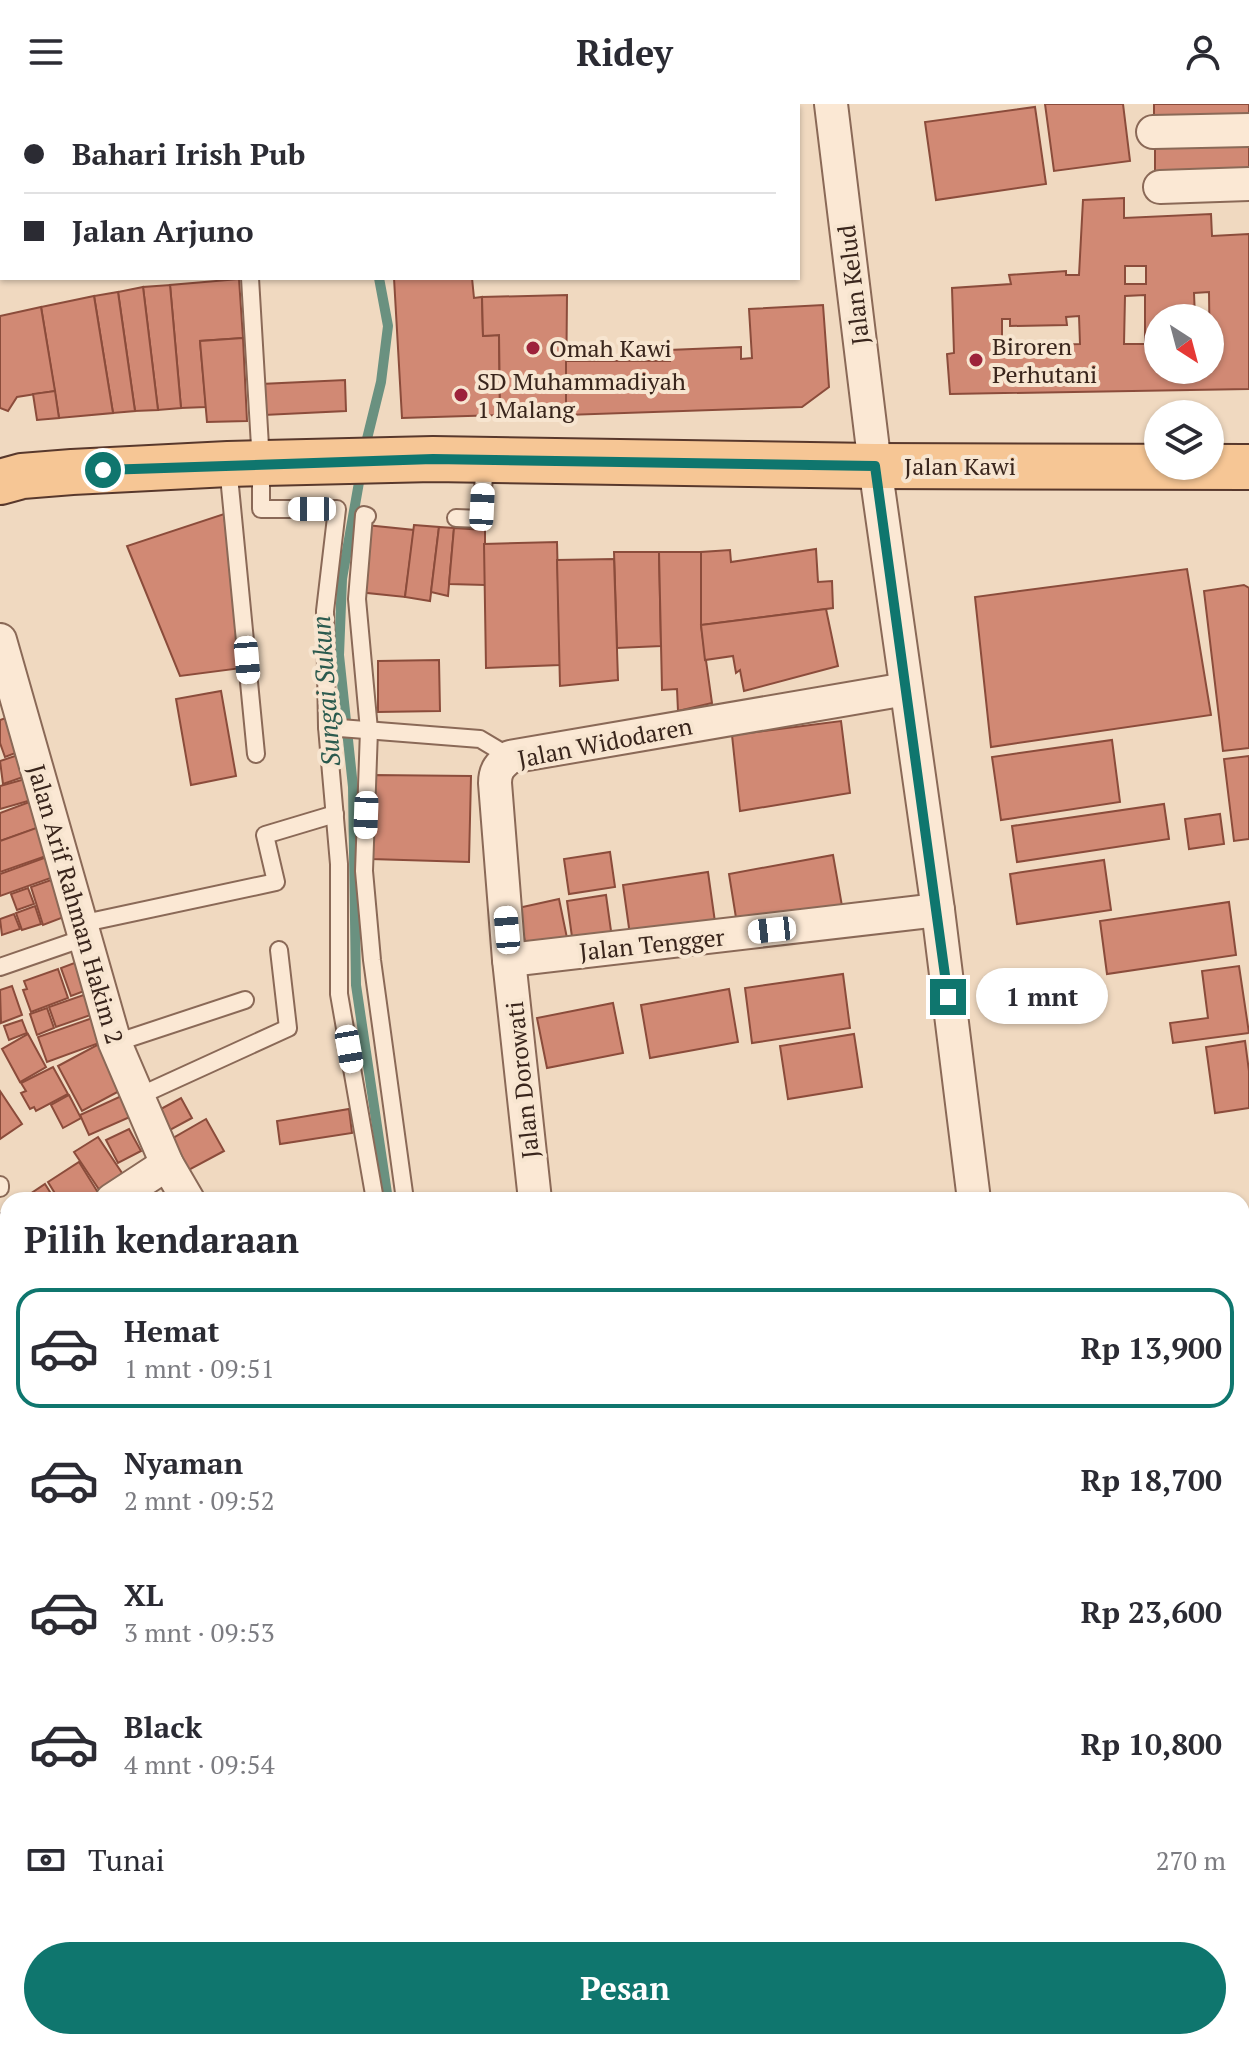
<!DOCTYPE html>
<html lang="id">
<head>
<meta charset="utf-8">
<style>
	:root { --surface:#fff; --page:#f2f2f3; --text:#2b2b33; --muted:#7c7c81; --line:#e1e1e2; --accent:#0f766e }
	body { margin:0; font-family:"PT Serif",serif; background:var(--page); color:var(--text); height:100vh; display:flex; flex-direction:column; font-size:30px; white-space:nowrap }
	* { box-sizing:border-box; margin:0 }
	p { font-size:26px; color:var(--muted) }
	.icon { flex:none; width:44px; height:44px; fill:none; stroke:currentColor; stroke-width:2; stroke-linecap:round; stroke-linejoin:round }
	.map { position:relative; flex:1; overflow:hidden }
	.panel { position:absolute; left:0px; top:1088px; width:1250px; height:858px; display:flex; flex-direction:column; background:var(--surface); border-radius:24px 24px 0 0; box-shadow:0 2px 6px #0004 }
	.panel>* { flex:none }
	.guide { position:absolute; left:0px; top:0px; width:800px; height:176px; box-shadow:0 2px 6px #0004; display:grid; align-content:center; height:176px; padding:0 24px; background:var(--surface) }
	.needle { width:52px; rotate:144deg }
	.tools { position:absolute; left:1144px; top:200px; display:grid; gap:16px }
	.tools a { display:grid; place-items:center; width:80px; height:80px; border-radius:50%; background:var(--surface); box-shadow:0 2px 6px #0004; font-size:40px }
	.end { position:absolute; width:36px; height:36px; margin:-18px; border:10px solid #0f766e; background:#fff; box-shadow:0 0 0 4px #fff }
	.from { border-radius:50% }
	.bubble { position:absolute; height:56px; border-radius:28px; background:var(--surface); box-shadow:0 2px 6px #0004; font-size:26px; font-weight:600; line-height:56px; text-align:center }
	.car { position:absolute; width:24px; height:48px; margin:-24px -12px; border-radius:10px; box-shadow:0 0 6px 2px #0007; background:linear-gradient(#fff 24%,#345 0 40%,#fff 0 76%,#345 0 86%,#fff 0) }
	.guide b { display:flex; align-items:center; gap:28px; height:76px; font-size:30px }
	.guide b+b { border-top:2px solid var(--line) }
	.guide i { width:20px; height:20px; background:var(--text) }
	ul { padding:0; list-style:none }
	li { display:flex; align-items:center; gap:24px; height:120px; margin:0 16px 12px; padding:0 8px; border:4px solid transparent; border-radius:24px }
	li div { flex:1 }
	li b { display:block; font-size:30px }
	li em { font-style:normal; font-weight:600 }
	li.on { border-color:var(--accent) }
	li>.icon { width:72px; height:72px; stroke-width:1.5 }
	h2 { padding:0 24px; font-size:36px; line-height:96px }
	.pay { display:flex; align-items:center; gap:20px; height:88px; padding:0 24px; font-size:30px }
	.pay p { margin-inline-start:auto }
	.action { display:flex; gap:16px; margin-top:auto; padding:16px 24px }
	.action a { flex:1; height:92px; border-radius:48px; background:var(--accent); color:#fff; font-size:32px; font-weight:600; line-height:92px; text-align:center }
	header { display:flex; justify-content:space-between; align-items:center; height:104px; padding:0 24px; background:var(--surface); font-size:36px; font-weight:600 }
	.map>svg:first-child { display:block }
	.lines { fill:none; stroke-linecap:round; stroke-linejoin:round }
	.stream { stroke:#6a9180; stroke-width:10 }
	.building { fill:#d18974; stroke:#8b4c3b; stroke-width:2; fill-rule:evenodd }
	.service-casing { stroke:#8a6957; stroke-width:20 }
	.minor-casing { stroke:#8a6957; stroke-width:36 }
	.primary-casing { stroke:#58382c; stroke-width:48 }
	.service { stroke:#fbe8d4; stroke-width:16 }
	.minor { stroke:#fbe8d4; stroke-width:32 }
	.primary { stroke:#f6c695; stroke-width:44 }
	.route { stroke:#0f766e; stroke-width:10 }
	.poi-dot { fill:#9d233b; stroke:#f7e5d0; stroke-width:3 }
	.labels { text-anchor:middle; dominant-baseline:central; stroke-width:8; stroke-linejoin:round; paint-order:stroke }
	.street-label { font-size:24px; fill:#39251c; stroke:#f7e5d0 }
	.poi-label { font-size:24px; fill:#39251c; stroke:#f7e5d0; text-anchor:start }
	.water-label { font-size:26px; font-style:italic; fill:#2a5a4e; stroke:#f7e5d0 }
</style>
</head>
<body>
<header><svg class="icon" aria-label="menu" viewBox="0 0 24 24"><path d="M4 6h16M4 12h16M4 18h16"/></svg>Ridey<svg class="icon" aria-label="person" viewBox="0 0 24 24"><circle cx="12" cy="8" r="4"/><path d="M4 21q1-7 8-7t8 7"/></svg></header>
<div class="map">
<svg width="1249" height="1945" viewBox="0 0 1249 1945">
	<rect width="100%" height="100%" fill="#f0d9c0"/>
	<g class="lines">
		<g class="stream">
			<path d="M341,0V2"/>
			<path d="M364,347L381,278L388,222L379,174"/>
			<path d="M361,367L342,475L339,551L353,683L356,881L388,1096"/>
			<path d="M0,1374L8,1385"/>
			<path d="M655,1938L659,1945"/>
		</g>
	</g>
	<g class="building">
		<rect x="646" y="0" width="97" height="2"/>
		<path d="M1045,0H1123L1130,57L1054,67Z"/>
		<path d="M1154,0H1249V11L1154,15Z"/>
		<path d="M1035,3L1046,80L936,96L925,18Z"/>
		<path d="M1249,33V72L1155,75V35Z"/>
		<path d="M1124,94V114L1211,110L1212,132L1249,130V285L950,290L947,250L954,249L952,184L1011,180L1009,171L1066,167V171H1079L1083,96ZM1125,162H1146V180H1125ZM1209,188L1210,266H1158V214H1195L1194,189ZM1145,191V240H1124L1125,192ZM1079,212L1080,240L1002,242V215H1010V222L1067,221L1066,213Z"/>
		<path d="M394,174H472L474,194L482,193L483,232L499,231L500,311L402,314Z"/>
		<path d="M239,175L243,234L200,237L206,303L181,304L170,181Z"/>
		<path d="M170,181L181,304L158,306L143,183Z"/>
		<path d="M143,183L158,306L135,307L118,188Z"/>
		<path d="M118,188L135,307L113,309L94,192Z"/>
		<path d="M567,191L566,301L500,302L499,231L483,232L482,193Z"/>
		<path d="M94,192L113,309L59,314L41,203Z"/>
		<path d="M823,201L829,283L802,303L566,311V257H670L669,246L741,243V255L752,254L749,205Z"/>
		<path d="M41,203L55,287L17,293L8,307L0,304V212Z"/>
		<path d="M243,234L247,317L207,318L200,237Z"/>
		<path d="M345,276L346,307L264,311L261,280Z"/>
		<path d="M55,287L59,314L37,316L33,290Z"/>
		<path d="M224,410L242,564L180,572L127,442Z"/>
		<path d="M366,421L414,426L405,493L358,488Z"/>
		<path d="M414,421L439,423L430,497L405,493Z"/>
		<path d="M439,423L454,424L448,492L431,488Z"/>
		<path d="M454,424L485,426V481L449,480Z"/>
		<path d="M557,438L560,561L486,564L484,440Z"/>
		<path d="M816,445L818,478L832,477L833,504L701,521V448L730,446L731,458Z"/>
		<path d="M614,448H659L661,542L617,544Z"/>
		<path d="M659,448H701V521L712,599L678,607L677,585L662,586Z"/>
		<path d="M614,455L618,576L560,582L557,456Z"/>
		<path d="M1187,465L1211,611L991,643L975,493Z"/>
		<path d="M1244,481L1249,484V644L1223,647L1204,487Z"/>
		<path d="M826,505L838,562L744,587L740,566L736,569L733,552L705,556L701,521Z"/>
		<path d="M439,556L440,607L378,608V557Z"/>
		<path d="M221,587L236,672L191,681L176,595Z"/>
		<path d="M14,611L26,645L5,653L0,639V616Z"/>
		<path d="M841,617L850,689L740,707L732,631Z"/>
		<path d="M1112,636L1120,698L1001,716L992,653Z"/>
		<path d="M21,650L29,671L3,680L0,657Z"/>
		<path d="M1249,652V735L1234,737L1224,655Z"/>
		<path d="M373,671L471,672L469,758L371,755Z"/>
		<path d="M36,672L42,693L0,705V682Z"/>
		<path d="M40,694L49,720L0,737V709Z"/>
		<path d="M1164,700L1169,735L1017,758L1012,722Z"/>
		<path d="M1220,710L1224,740L1189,745L1185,715Z"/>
		<path d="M39,723L49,751L0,768V737Z"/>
		<path d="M610,748L615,783L569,790L564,755Z"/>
		<path d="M55,750L62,770L0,792V770Z"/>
		<path d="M833,751L842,802L737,820L729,770Z"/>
		<path d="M1104,756L1111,806L1017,820L1010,770Z"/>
		<path d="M708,768L715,818L630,831L623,781Z"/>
		<path d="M51,776L64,813L43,821L31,783Z"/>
		<path d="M28,784L34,800L17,806L11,790Z"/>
		<path d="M606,791L612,834L573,840L567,797Z"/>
		<path d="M559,795L567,834L526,843L518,804Z"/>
		<path d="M1229,798L1236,851L1107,870L1100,817Z"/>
		<path d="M35,802L41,820L22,826L16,809Z"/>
		<path d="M14,810L20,825L2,831L0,815Z"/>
		<path d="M85,855L95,883L71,892L61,864Z"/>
		<path d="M1239,862L1249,929L1173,939L1170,919L1208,914L1202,867Z"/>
		<path d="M58,865L68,894L31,908L23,886L27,885L24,877Z"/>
		<path d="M843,870L850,924L752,939L745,884Z"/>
		<path d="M12,882L22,911L1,919L0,886Z"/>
		<path d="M729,885L738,938L650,954L641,901Z"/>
		<path d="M95,887L102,907L56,923L49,903Z"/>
		<path d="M613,899L623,949L547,964L537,914Z"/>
		<path d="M47,904L54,924L37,931L30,910Z"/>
		<path d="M101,911L110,935L47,958L38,933Z"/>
		<path d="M22,916L27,929L9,936L4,922Z"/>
		<path d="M28,930L46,963L20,978L2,945Z"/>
		<path d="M854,930L862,983L788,995L780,942Z"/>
		<path d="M1245,937L1249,967V1004L1215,1009L1206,943Z"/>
		<path d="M99,940L123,985L82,1007L58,962Z"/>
		<path d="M53,963L68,990L36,1007L34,1003L30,1005L21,989L26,987L21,979Z"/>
		<path d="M0,987L22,1020L0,1035Z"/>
		<path d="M130,988L139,1009L89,1031L80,1011Z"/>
		<path d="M69,991L81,1014L63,1024L51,1001Z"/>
		<path d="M181,994L192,1014L170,1026L159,1006Z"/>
		<path d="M349,1005L352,1029L280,1040L277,1017Z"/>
		<path d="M206,1015L224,1047L185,1068L168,1037Z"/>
		<path d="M129,1025L141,1047L118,1059L106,1036Z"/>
		<path d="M98,1033L126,1075L102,1090L74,1048Z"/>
		<path d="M79,1058L102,1095L101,1096H59L48,1078Z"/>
		<path d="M45,1080L55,1096H21Z"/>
		<path d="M1242,1222H1249V1303L1242,1304Z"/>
		<path d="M0,1233L8,1242V1258L0,1265Z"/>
		<path d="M8,1298V1345L0,1326V1301Z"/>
		<path d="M1249,1447V1611L1242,1614V1448Z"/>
		<path d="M0,1472L8,1489V1535L0,1538Z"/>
		<path d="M0,1582L8,1588V1608L0,1612Z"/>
	</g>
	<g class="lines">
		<g class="service-casing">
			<g id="service">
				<path d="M225,0L226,2"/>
				<path d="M250,174L261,359V405H337L325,507L327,623L339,760V890L375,1096"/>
				<path d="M228,362L256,650"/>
				<path d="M367,412L364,411L357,495L369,626L364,767L372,856L405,1096"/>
				<path d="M456,414L481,415L485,357"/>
				<path d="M327,623L480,635L510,653"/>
				<path d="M80,820L276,778L265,731L335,710"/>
				<path d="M0,863L84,834"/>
				<path d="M115,939L245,896"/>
				<path d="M137,993L288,924L279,846"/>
				<path d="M0,1081V1084"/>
				<path d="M0,1118L8,1129"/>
				<path d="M0,1450L8,1446"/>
				<path d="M0,1564L8,1580"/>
				<path d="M0,1662L8,1675"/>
				<path d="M0,1889L8,1883"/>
				<path d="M249,1938L255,1945"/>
				<path d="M389,1938L393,1945"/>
				<path d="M676,1943L702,1945"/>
				<path d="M331,1945L345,1938"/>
			</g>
		</g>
		<g class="minor-casing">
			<g id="minor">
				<path d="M831,0L875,362L938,806L974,1096"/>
				<path d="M13,2L25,0"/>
				<path d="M1153,28L1249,26"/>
				<path d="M1160,83L1249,80"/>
				<path d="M0,536L115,939L167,1060L188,1096"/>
				<path d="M509,856L938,806"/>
				<path d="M112,1096L167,1060"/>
				<path d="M535,1096L509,856L495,679C495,666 500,661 510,653L906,585"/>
				<path d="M0,1169L8,1162"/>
				<path d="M1242,1340L1249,1341"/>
				<path d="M0,1646L8,1641"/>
				<path d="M556,1938L559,1945"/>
				<path d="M1162,1938L1165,1945"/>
			</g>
		</g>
		<g class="primary-casing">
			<path id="primary" d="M0,378L22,372L72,368L228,360L433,355L875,362L1249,363"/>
		</g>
		<use href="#service" class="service"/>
		<use href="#minor" class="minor"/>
		<use href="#primary" class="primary"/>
	</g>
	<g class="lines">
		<path class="route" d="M103,366L433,355L875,362L948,893"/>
	</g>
	<g class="poi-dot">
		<circle cx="533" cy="244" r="8"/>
		<circle cx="976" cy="256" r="8"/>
		<circle cx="461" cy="291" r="8"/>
	</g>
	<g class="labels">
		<g class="street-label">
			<text transform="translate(853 181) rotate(-97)">Jalan Kelud</text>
			<text x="960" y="362">Jalan Kawi</text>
			<text transform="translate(605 638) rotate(-11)">Jalan Widodaren</text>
			<text transform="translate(76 800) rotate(74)">Jalan Arif Rahman Hakim 2</text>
			<text transform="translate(652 840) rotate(-6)">Jalan Tengger</text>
			<text transform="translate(522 976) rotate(-96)">Jalan Dorowati</text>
		</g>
		<g class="poi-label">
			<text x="992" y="242">Biroren<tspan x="992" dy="28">Perhutani</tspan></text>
			<text x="549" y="244">Omah Kawi</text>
			<text x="477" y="277">SD Muhammadiyah<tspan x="477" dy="28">1 Malang</tspan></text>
		</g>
		<g class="water-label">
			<text transform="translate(325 587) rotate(-94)">Sungai Sukun</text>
		</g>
	</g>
</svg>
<div class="tools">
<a><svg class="needle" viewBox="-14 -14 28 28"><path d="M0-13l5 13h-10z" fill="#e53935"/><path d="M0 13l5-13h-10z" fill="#7c7c81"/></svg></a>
<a><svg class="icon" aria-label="layers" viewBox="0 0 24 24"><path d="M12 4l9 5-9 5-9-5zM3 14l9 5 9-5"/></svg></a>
</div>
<i class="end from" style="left:103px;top:366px"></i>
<i class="end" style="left:948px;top:893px"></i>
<div class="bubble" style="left:976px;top:864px;width:132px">1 mnt</div>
<i class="car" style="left:482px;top:403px;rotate:3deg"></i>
<i class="car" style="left:312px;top:405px;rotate:270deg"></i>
<i class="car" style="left:247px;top:556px;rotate:175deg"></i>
<i class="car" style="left:366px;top:711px;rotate:182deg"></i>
<i class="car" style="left:507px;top:826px;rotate:355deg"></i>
<i class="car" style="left:772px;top:826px;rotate:264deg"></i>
<i class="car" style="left:349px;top:945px;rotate:170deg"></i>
<div class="guide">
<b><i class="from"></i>Bahari Irish Pub</b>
<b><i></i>Jalan Arjuno</b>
</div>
<section class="panel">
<h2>Pilih kendaraan</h2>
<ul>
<li class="on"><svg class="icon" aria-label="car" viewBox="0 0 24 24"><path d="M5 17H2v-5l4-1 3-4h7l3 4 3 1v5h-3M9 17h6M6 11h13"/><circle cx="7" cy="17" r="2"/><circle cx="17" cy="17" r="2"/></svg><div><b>Hemat</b><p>1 mnt · 09:51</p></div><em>Rp 13,900</em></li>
<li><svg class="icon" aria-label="car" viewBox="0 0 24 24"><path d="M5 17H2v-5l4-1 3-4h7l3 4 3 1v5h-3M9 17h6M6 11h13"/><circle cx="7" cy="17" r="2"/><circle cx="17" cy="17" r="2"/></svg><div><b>Nyaman</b><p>2 mnt · 09:52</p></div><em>Rp 18,700</em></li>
<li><svg class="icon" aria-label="car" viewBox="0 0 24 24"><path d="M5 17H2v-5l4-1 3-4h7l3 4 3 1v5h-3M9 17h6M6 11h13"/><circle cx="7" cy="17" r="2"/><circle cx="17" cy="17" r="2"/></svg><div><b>XL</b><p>3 mnt · 09:53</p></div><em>Rp 23,600</em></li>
<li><svg class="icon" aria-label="car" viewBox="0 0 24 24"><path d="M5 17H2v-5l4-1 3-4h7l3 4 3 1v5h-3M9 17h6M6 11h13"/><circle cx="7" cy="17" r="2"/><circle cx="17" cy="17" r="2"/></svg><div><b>Black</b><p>4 mnt · 09:54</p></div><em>Rp 10,800</em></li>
</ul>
<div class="pay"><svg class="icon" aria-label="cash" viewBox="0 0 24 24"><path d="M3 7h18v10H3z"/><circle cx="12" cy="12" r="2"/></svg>Tunai<p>270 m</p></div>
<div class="action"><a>Pesan</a></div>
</section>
</div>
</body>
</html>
